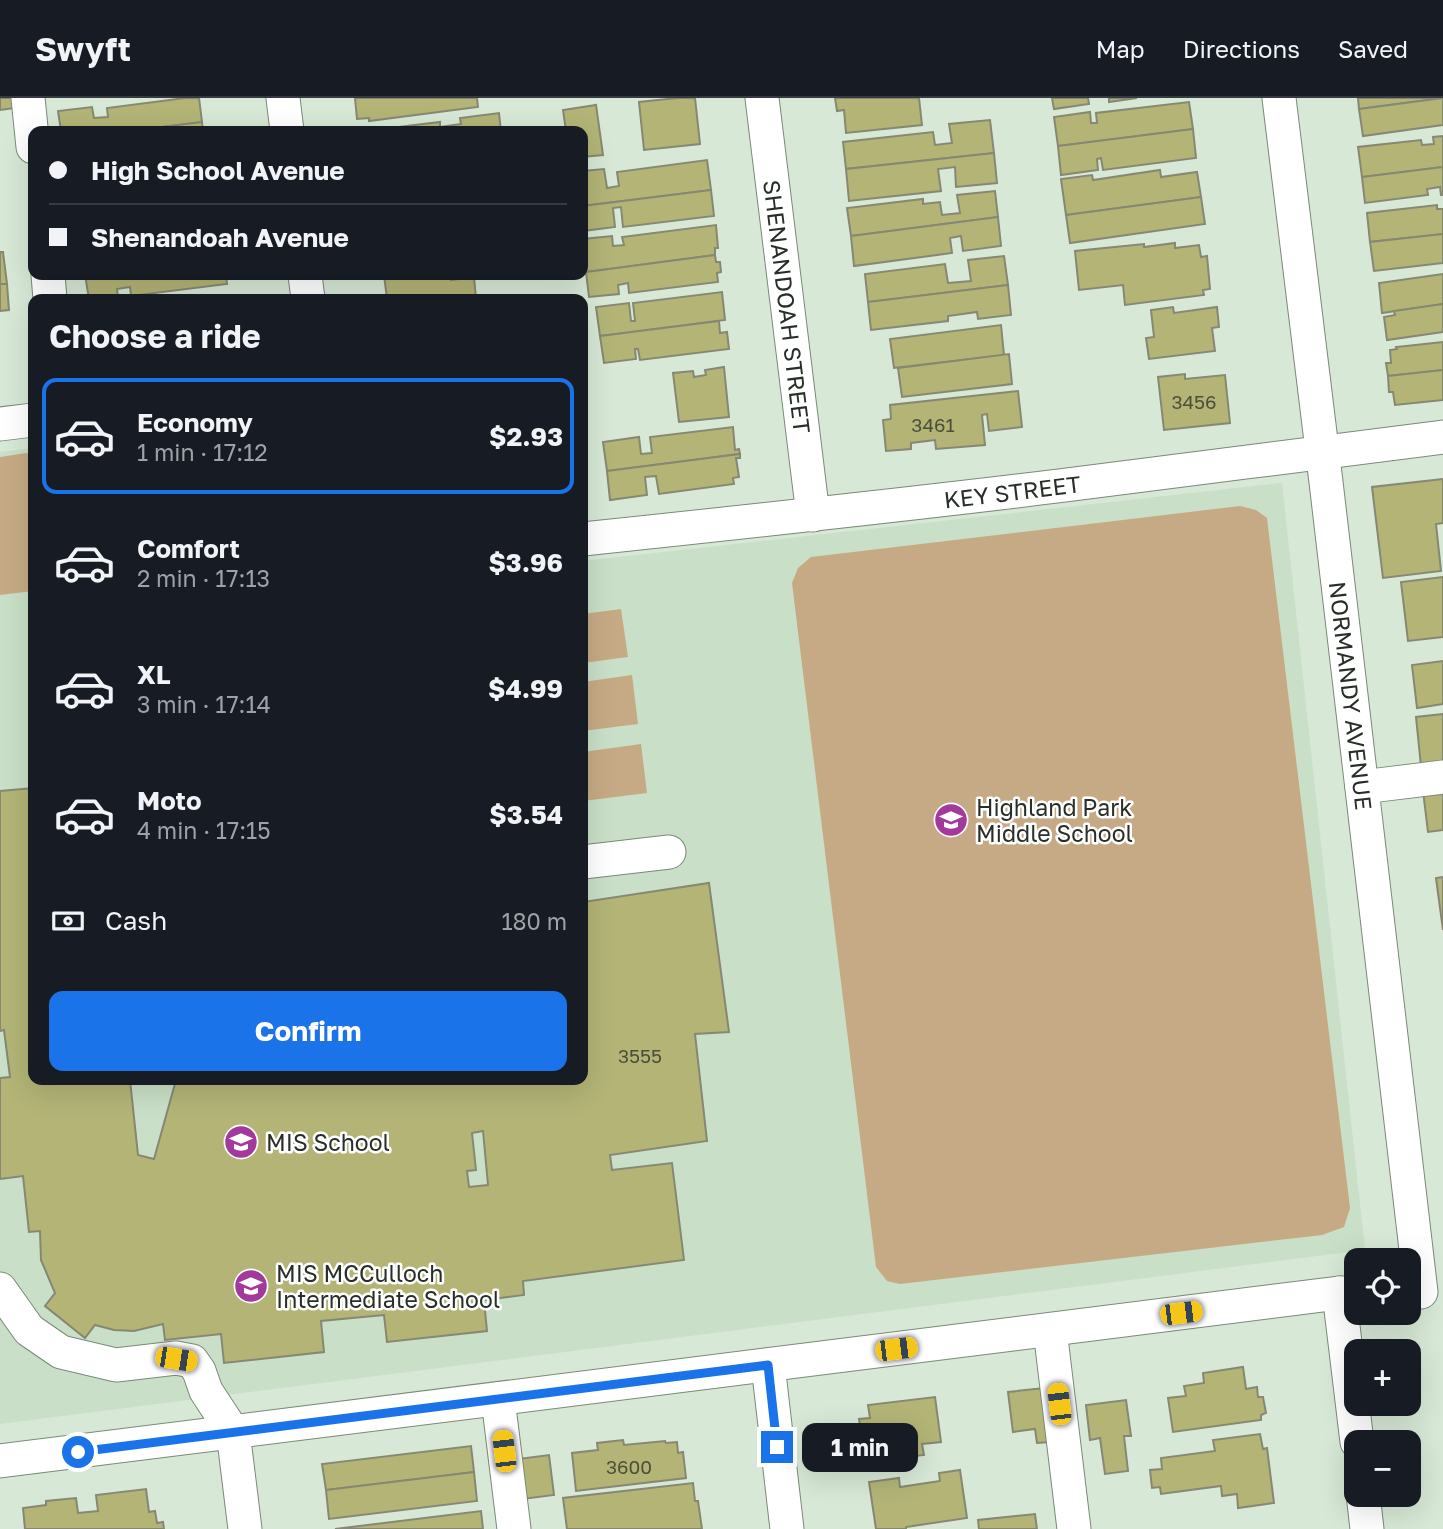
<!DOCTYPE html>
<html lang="en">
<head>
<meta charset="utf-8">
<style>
	:root { --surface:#171b24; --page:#242831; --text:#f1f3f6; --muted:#9ea1a6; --line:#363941; --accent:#1a73e8 }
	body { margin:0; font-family:"Golos Text",sans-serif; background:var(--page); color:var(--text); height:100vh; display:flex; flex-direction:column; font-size:26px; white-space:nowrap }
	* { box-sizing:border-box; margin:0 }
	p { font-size:23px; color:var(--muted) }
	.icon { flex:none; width:38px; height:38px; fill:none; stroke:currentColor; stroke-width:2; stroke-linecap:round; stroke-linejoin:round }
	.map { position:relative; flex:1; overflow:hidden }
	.drawer { position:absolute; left:28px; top:196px; width:560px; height:791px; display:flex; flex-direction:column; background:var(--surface); border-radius:14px; box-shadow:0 7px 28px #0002 }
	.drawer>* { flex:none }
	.hud { position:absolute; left:28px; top:28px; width:560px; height:154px; border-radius:14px; box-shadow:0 7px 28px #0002; display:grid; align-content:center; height:154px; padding:0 21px; background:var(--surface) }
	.tools { position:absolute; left:1344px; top:1150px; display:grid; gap:14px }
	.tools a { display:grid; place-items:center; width:77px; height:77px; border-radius:14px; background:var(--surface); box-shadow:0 7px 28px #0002; font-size:35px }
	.end { position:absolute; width:32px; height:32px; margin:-16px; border:9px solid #1a73e8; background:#fff; box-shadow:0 0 0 4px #fff }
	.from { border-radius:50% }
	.bubble { position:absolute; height:49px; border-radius:14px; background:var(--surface); box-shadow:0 7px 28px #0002; font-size:23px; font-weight:700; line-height:49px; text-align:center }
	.car { position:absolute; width:21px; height:42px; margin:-21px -10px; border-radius:9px; box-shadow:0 0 5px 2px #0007; background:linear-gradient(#f5c518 24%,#345 0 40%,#f5c518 0 76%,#345 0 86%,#f5c518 0) }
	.hud b { display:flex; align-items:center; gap:24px; height:66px; font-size:26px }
	.hud b+b { border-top:2px solid var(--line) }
	.hud i { width:18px; height:18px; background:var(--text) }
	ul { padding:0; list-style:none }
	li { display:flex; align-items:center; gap:21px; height:116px; margin:0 14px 10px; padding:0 7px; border:4px solid transparent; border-radius:14px }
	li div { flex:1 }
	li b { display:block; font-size:26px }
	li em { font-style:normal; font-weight:700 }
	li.current { border-color:var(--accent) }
	li>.icon { width:63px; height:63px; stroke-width:1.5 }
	h2 { padding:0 21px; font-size:32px; line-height:84px }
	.pay { display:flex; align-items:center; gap:18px; height:77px; padding:0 21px; font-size:26px }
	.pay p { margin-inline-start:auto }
	.cta { display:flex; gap:14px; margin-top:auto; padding:14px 21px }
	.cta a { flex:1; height:80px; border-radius:14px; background:var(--accent); color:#fff; font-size:28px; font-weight:700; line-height:80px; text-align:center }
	header { display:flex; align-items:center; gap:42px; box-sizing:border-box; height:98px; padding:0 35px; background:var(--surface); border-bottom:2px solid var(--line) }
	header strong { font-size:33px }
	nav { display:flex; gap:38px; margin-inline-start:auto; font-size:24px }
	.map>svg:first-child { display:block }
	.built { fill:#c9dfc7 }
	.green { fill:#c6aa85 }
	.building { fill:#b3b476; stroke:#878873; stroke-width:2; fill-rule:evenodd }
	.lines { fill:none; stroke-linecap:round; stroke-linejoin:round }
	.minor-casing { stroke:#7a8978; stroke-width:35 }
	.minor { stroke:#fff; stroke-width:33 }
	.route { stroke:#1a73e8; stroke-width:9 }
	.labels { text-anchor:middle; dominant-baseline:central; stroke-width:5; stroke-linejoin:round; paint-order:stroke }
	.number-label { font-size:19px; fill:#4b503c }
	.street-label { font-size:23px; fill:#282e28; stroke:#fff }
	.poi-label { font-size:23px; fill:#282e28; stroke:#fff; text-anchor:start }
</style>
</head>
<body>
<header>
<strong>Swyft</strong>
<nav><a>Map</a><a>Directions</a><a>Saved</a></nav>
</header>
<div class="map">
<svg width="1443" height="1431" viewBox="0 0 1443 1431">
	<rect width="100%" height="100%" fill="#d7e8d6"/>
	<path class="built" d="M33,350V982H583V463L1282,385L1365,1152L0,1326V354Z"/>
	<g class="green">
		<path d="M33,354V493L0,497V359Z"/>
		<path d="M1240,408L1256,412L1267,420L1350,1110L1344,1129L1322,1137L900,1186L887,1183L876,1169L792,485L798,470L811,459Z"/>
		<path d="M621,511L628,559L583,565V516Z"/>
		<path d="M632,577L638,626L583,633V584Z"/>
		<path d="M641,646L647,695L583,703V654Z"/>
	</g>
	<g class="building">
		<path d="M0,0H14L15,10L0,12Z"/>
		<path d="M185,0H199L202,24L130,33H61L58,13L92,9L94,20L108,19L107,10Z"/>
		<path d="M355,0H477L478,9L369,23V20L357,21Z"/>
		<path d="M677,0H695L700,46L644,52L639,4Z"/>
		<path d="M835,0H919L922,27L846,35L844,12L837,13Z"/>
		<path d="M1052,0H1088L1089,6L1054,11Z"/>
		<path d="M1109,0H1137L1109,4Z"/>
		<path d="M1358,0H1443L1359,11Z"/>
		<path d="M1443,0V27L1363,38L1359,11Z"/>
		<path d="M1189,4L1193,31L1058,48L1054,19L1090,14L1091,25H1097L1096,15Z"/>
		<path d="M596,7L603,57L583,59V33H566L563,12Z"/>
		<path d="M499,15L501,33H366L440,24V29L461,26L460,20Z"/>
		<path d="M990,22L994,55L846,71L843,44L933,34L935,47L952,45L949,26Z"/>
		<path d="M202,24L203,33H130Z"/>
		<path d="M1193,31L1196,60L1103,72L1101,60L1097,61L1098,72L1061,77L1058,48Z"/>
		<path d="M1443,38V69L1362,79L1358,49L1421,42L1422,47L1434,46L1433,39Z"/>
		<path d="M994,55L997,85L956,89L955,69L938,71L941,93L849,103L846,71Z"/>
		<path d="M707,62L711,92L583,108V73L604,71L607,90L619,88L617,74Z"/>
		<path d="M1443,69V97H1441L1440,89L1427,91L1428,97L1365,105L1362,79Z"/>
		<path d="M1160,72L1161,79L1197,74L1201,99L1066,117L1061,81L1092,77L1093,82Z"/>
		<path d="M711,92L714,118L623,129L621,109L613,110L615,129L583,133V108Z"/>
		<path d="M995,93L998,119L851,138L847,110L923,101V106L940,104L942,117L960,115L957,97Z"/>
		<path d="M1201,99L1205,126L1070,145L1066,117Z"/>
		<path d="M1437,107V111H1443V136L1370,144L1367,115Z"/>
		<path d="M998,119L1001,148L963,153L961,138L950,140L952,155L854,168L851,138Z"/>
		<path d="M716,127L718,150H715V157L586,174L583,141L612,138L613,148L624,147L622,139Z"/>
		<path d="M1443,136V165L1374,173L1370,144Z"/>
		<path d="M1175,145V150L1199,147L1201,159L1207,158L1210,191L1203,192L1204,197L1125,207L1123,187L1079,192L1075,153L1144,146V149Z"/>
		<path d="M0,154H3L7,186H0Z"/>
		<path d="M715,157L716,164H720L721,174L717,175L718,184L629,195L628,185L618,187L619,196L589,199L586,174Z"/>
		<path d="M1004,158L1008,187L868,204L865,176L945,166L948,185L971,183L968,162Z"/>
		<path d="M1443,176V206L1382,215L1379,185Z"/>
		<path d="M85,177H226L227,186L131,198L130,189L117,191L118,199L89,201Z"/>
		<path d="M384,177H451V182L474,179L476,201H387Z"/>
		<path d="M0,186H7L9,212L0,213Z"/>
		<path d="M1008,187L1011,217L978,221L977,214L948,218V223L871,232L868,204Z"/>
		<path d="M722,194L725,222L600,238L596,209L629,205L631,223H635L633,205Z"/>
		<path d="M225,197L226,201H184Z"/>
		<path d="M1443,206V234L1387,242L1384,219L1395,217L1394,213Z"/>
		<path d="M1173,209L1174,215L1217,209L1219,229L1212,230L1215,253L1149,261L1146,240L1154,239L1151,212Z"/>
		<path d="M719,223L720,235L727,234L729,251L640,262L638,251H635L636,261L604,265L600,238Z"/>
		<path d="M1001,227L1004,257L894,270L890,241Z"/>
		<path d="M1443,244V272L1388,278L1386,265H1391L1390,252L1397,251L1396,249Z"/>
		<path d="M1009,256L1012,286L902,299L898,270Z"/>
		<path d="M724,269L729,319L679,324L673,275L693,273L694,279L706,277L705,272Z"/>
		<path d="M1443,272V302L1395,307L1393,294H1389L1388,278Z"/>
		<path d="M1185,276V281L1225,277L1230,325L1164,332L1158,279Z"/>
		<path d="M1018,293L1022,329L989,333L987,316L982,317L985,347L936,351L935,342L911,345V351L886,353L883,322L891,321L890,307Z"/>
		<path d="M733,329L735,352L739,351L740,356L607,373L603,344L639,339L641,356L652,355L650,339Z"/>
		<path d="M740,356V360H736L739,379L733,380L734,386L659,396L656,378L645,379L647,397L610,402L607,373Z"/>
		<path d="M1443,381V425L1436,426L1441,473L1383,480L1372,389Z"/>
		<path d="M1443,479V539L1408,543L1401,484Z"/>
		<path d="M1443,563V606L1417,610L1412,567Z"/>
		<path d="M1443,616V665L1421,668L1416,619Z"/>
		<path d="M33,690V982H130L138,1057L154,1061L176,982H583V804L709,785L729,934L695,936L707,1043L610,1057L612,1072L672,1065L684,1162L523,1183L524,1197L484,1202L487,1233L387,1244L384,1217L321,1223L324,1254L224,1265L221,1236L165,1242L163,1226L134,1233L114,1232L95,1227L85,1240L45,1208L55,1195L41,1162L40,1133L29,1134L23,1078L0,1081V980L10,979L4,932L0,933V693ZM483,1033L488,1087L469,1089L467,1073L476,1072L472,1035Z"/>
		<path d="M1443,691V732L1428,734L1423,693Z"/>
		<path d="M1443,779V832L1436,780Z"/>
		<path d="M1243,1269L1246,1291L1257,1289L1258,1299H1263L1266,1315L1261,1317V1322L1173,1334L1168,1300L1186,1298L1184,1288L1204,1285L1203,1275Z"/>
		<path d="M1044,1290L1051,1344L1037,1345L1035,1331L1013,1334L1008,1294Z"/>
		<path d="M935,1299L941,1344L922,1346L924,1357L875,1363L872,1338L862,1340L859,1321L870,1320L868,1307Z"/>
		<path d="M1126,1302L1131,1338H1124L1128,1373L1105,1376L1100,1340L1090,1342L1086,1307Z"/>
		<path d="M1260,1336L1263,1351L1267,1350L1274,1405L1238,1410L1237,1396L1222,1398L1221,1388L1161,1396L1160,1389L1152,1390L1150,1372L1162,1371L1161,1360L1215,1353L1213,1342Z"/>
		<path d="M623,1342L624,1347L665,1343L666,1345L677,1344L678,1355L683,1354L686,1380L576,1393L572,1355L598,1352L597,1345Z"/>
		<path d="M471,1348L474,1374L326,1392L322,1366Z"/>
		<path d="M549,1357L554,1397L523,1401L518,1361Z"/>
		<path d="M960,1372L967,1420L906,1429V1431H876L869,1384L899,1380L900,1389L940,1383L939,1375Z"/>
		<path d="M474,1374L477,1403L329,1421L326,1392Z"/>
		<path d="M693,1385L695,1403H698L702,1431H567L563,1400Z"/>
		<path d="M146,1391L149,1414L155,1413L157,1425L163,1424L164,1431H25L23,1410L46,1407V1403L76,1400L78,1415L98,1413L96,1397Z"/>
		<path d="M481,1413L483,1431H335Z"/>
		<path d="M1035,1416L1037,1431H979L978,1422Z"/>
	</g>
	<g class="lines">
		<g class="minor-casing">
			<g id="minor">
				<path d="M28,0L33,49"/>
				<path d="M283,0L287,33"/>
				<path id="s1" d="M762,0L813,417"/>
				<path id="s2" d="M1279,0L1326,384L1421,1194"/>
				<path d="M48,177L50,201"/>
				<path d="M305,177L308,201"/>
				<path d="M0,326L33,322"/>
				<path id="s3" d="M583,441C744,424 905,407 1066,387C1192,372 1317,354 1443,339"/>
				<path d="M1362,689L1443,679"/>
				<path d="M583,764L669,754"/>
				<path d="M0,1191L29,1232L61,1254L116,1267L176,1260L192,1263L199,1273L206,1293L233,1334L245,1431"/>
				<path d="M1339,1195L1357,1344"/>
				<path d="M1050,1232L1074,1431"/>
				<path d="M768,1267L787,1431"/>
				<path d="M498,1301L514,1431"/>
				<path d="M0,1363L1339,1195H1356"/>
				<path d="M1363,1396L1367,1431"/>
			</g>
		</g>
		<use href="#minor" class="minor"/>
	</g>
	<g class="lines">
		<path class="route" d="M78,1354L768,1267L777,1349"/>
	</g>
	<defs>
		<g id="school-disc" transform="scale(1.75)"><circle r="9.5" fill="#a33a9b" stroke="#fff"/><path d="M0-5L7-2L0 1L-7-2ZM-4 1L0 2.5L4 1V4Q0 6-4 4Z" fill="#fff"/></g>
	</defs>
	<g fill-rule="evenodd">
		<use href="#school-disc" x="951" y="722"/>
		<use href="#school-disc" x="241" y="1044"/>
		<use href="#school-disc" x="251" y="1188"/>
	</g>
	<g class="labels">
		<g class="number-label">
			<text x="1194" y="303">3456</text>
			<text x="933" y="326">3461</text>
			<text x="640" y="957">3555</text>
			<text x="629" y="1368">3600</text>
		</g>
		<g class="street-label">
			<text stroke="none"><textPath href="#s1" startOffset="210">SHENANDOAH STREET</textPath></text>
			<text stroke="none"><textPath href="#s3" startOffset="432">KEY STREET</textPath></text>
			<text stroke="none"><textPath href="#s2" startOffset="602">NORMANDY AVENUE</textPath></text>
		</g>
		<g class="poi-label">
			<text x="976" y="709">Highland Park<tspan x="976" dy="26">Middle School</tspan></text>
			<text x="266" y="1044">MIS School</text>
			<text x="276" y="1175">MIS MCCulloch<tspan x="276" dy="26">Intermediate School</tspan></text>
		</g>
	</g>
</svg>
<div class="tools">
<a><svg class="icon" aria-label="locate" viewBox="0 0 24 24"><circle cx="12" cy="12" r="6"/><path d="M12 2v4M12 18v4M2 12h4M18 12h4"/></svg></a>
<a>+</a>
<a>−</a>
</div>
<i class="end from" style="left:78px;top:1354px"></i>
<i class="end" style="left:777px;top:1349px"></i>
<div class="bubble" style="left:802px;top:1325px;width:116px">1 min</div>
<i class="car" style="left:1181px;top:1215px;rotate:83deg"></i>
<i class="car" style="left:896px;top:1251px;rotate:83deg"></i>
<i class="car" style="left:176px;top:1261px;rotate:99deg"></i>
<i class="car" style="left:1059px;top:1306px;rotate:353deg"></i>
<i class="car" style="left:504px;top:1353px;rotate:353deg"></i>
<div class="hud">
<b><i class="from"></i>High School Avenue</b>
<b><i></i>Shenandoah Avenue</b>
</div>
<section class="drawer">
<h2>Choose a ride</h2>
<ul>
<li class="current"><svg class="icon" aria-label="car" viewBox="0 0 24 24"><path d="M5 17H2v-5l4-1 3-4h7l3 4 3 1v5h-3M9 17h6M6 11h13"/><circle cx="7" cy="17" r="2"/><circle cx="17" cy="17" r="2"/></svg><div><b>Economy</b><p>1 min · 17:12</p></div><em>$2.93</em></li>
<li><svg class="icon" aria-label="car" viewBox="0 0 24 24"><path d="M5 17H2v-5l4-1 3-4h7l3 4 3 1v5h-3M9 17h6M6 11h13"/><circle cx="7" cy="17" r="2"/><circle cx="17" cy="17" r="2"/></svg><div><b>Comfort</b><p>2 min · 17:13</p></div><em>$3.96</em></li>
<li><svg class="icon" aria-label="car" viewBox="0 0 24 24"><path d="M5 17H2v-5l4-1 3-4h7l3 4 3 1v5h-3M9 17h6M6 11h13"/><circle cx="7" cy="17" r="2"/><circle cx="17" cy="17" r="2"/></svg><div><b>XL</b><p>3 min · 17:14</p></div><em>$4.99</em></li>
<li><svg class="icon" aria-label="car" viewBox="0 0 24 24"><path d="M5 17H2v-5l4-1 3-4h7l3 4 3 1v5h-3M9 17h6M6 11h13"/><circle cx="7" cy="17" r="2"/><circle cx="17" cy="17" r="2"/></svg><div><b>Moto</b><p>4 min · 17:15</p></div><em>$3.54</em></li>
</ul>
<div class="pay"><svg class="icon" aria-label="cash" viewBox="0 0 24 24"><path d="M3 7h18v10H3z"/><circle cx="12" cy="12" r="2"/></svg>Cash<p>180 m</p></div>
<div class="cta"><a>Confirm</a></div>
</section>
</div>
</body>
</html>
